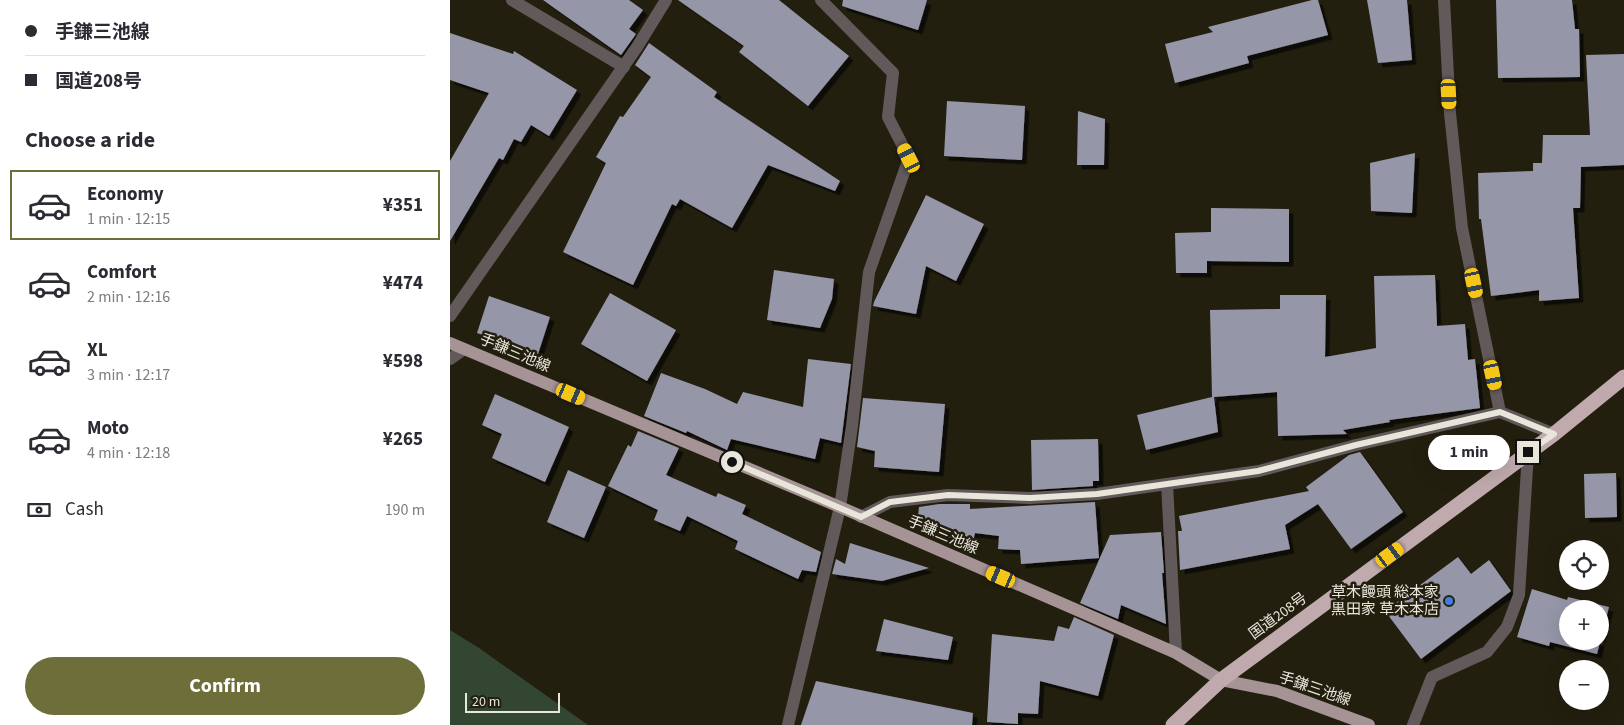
<!DOCTYPE html>
<html lang="en">
<head>
<meta charset="utf-8">
<style>
	:root { --surface:#fff; --page:#f7f7f7; --text:#2b2b33; --muted:#7c7c81; --line:#e1e1e2; --accent:#6d6e3a }
	body { margin:0; font-family:"Source Sans 3","Noto Sans JP",sans-serif; background:var(--page); color:var(--text); height:100vh; display:flex; flex-direction:column; font-size:19px; white-space:nowrap }
	* { box-sizing:border-box; margin:0 }
	p { font-size:16px; color:var(--muted) }
	.icon { flex:none; width:28px; height:28px; fill:none; stroke:currentColor; stroke-width:2; stroke-linecap:round; stroke-linejoin:round }
	.map { position:relative; flex:1; overflow:hidden }
	.sheet { display:flex; flex-direction:column; background:var(--surface); width:450px }
	.sheet>* { flex:none }
	.banner { display:grid; align-content:center; height:110px; padding:0 25px; background:var(--surface) }
	.fabs { position:absolute; left:1109px; top:540px; display:grid; gap:10px }
	.fabs a { display:grid; place-items:center; width:50px; height:50px; border-radius:50%; background:var(--surface); box-shadow:0 5px 20px #0002; font-size:25px }
	.scale { position:absolute; left:15px; bottom:12px; width:95px; box-sizing:border-box; padding-left:5px; border:2px solid #e8e5db; border-top:0; font-size:14px; line-height:18px; white-space:nowrap; color:#e8e5db; -webkit-text-stroke:4px #231f0f; paint-order:stroke }
	.end { position:absolute; width:22px; height:22px; margin:-11px; border:6px solid #e8e5db; background:#111; box-shadow:0 0 0 2px #111 }
	.from { border-radius:50% }
	.bubble { position:absolute; height:35px; border-radius:18px; background:var(--surface); box-shadow:0 5px 20px #0002; font-size:16px; font-weight:700; line-height:35px; text-align:center }
	.car { position:absolute; width:15px; height:30px; margin:-15px -8px; border-radius:6px; box-shadow:0 0 4px 1px #0007; background:linear-gradient(#f5c518 24%,#345 0 40%,#f5c518 0 76%,#345 0 86%,#f5c518 0) }
	.banner b { display:flex; align-items:center; gap:18px; height:48px; font-size:19px }
	.banner b+b { border-top:1px solid var(--line) }
	.banner i { width:12px; height:12px; background:var(--text) }
	ul { padding:0; list-style:none }
	li { display:flex; align-items:center; gap:15px; height:70px; margin:0 10px 8px; padding:0 15px; border:2px solid transparent; border-radius:0px }
	li div { flex:1 }
	li b { display:block; font-size:19px }
	li em { font-style:normal; font-weight:700 }
	li.on { border-color:var(--accent) }
	li>.icon { width:45px; height:45px; stroke-width:1.5 }
	h2 { padding:0 25px; font-size:22px; line-height:60px }
	.pay { display:flex; align-items:center; gap:12px; height:55px; padding:0 25px; font-size:19px }
	.pay p { margin-inline-start:auto }
	.cta { display:flex; gap:10px; margin-top:auto; padding:10px 25px }
	.cta a { flex:1; height:58px; border-radius:30px; background:var(--accent); color:#fff; font-size:20px; font-weight:700; line-height:58px; text-align:center }
	main { display:flex; flex:1; min-height:0 }
	.map>svg:first-child { display:block }
	.green { fill:#324632 }
	.building { fill:#9696a9; fill-rule:evenodd; filter:url(#shadow) }
	.lines { fill:none; stroke-linecap:round; stroke-linejoin:round }
	.minor { stroke:#62595a; stroke-width:12 }
	.major { stroke:#a69395; stroke-width:12 }
	.highway { stroke:#c1aaad; stroke-width:15 }
	.route { stroke:#e8e5db; stroke-width:6 }
	.shop-dot { fill:#3f7fe0; stroke:#231f0f; stroke-width:2 }
	.labels { text-anchor:middle; dominant-baseline:central; stroke-width:5; stroke-linejoin:round; paint-order:stroke }
	.street-label { font-size:15px; fill:#e8e5db; stroke:#231f0f }
	.poi-label { font-size:15px; fill:#e8e5db; stroke:#231f0f; text-anchor:end }
</style>
</head>
<body>
<main>
<section class="sheet">
<div class="banner">
<b><i class="from"></i>手鎌三池線</b>
<b><i></i>国道208号</b>
</div>
<h2>Choose a ride</h2>
<ul>
<li class="on"><svg class="icon" aria-label="car" viewBox="0 0 24 24"><path d="M5 17H2v-5l4-1 3-4h7l3 4 3 1v5h-3M9 17h6M6 11h13"/><circle cx="7" cy="17" r="2"/><circle cx="17" cy="17" r="2"/></svg><div><b>Economy</b><p>1 min · 12:15</p></div><em>¥351</em></li>
<li><svg class="icon" aria-label="car" viewBox="0 0 24 24"><path d="M5 17H2v-5l4-1 3-4h7l3 4 3 1v5h-3M9 17h6M6 11h13"/><circle cx="7" cy="17" r="2"/><circle cx="17" cy="17" r="2"/></svg><div><b>Comfort</b><p>2 min · 12:16</p></div><em>¥474</em></li>
<li><svg class="icon" aria-label="car" viewBox="0 0 24 24"><path d="M5 17H2v-5l4-1 3-4h7l3 4 3 1v5h-3M9 17h6M6 11h13"/><circle cx="7" cy="17" r="2"/><circle cx="17" cy="17" r="2"/></svg><div><b>XL</b><p>3 min · 12:17</p></div><em>¥598</em></li>
<li><svg class="icon" aria-label="car" viewBox="0 0 24 24"><path d="M5 17H2v-5l4-1 3-4h7l3 4 3 1v5h-3M9 17h6M6 11h13"/><circle cx="7" cy="17" r="2"/><circle cx="17" cy="17" r="2"/></svg><div><b>Moto</b><p>4 min · 12:18</p></div><em>¥265</em></li>
</ul>
<div class="pay"><svg class="icon" aria-label="cash" viewBox="0 0 24 24"><path d="M3 7h18v10H3z"/><circle cx="12" cy="12" r="2"/></svg>Cash<p>190 m</p></div>
<div class="cta"><a>Confirm</a></div>
</section>
<div class="map">
<svg width="1174" height="725" viewBox="0 0 1174 725">
	<defs>
		<filter id="shadow"><feDropShadow dx="4.5" dy="4.5" stdDeviation="0" flood-color="#0009"/></filter>
	</defs>
	<rect width="100%" height="100%" fill="#231f0f"/>
	<path class="green" d="M0,630L29,648L138,725H0Z"/>
	<g class="building">
		<path d="M93,0H179L193,10L179,29L186,34L171,55Z"/>
		<path d="M228,0H329L399,56L358,106L289,52L294,46Z"/>
		<path d="M393,0H477L468,30L392,6Z"/>
		<path d="M862,0H868L878,35L797,56L799,63L725,83L715,44L763,32L758,27Z"/>
		<path d="M917,0H957L962,60L928,63Z"/>
		<path d="M1046,0H1122L1125,29H1129L1130,77L1048,78Z"/>
		<path d="M0,33L63,54L64,51L127,90L99,136L81,125L71,142L64,139L53,160L49,158L0,241V161L39,93L0,80Z"/>
		<path d="M199,43L267,92L264,97L390,181L385,191L318,165L282,228L230,199L226,206L222,204L183,285L113,252L156,163L146,157L170,116L173,117L201,77L185,65Z"/>
		<path d="M1174,54V165L1131,167L1130,208H1123L1129,298L1089,301V290L1041,296L1031,219H1029L1028,173L1083,171V163H1092L1093,135H1140L1136,55Z"/>
		<path d="M497,101L575,106L572,160L494,156Z"/>
		<path d="M628,111L655,119L654,165H627Z"/>
		<path d="M965,153L962,213L921,211L920,163Z"/>
		<path d="M476,195L534,224L506,281L476,266L466,314L423,306L424,302Z"/>
		<path d="M761,208L839,209V262L757,261V273H726L725,233L761,232Z"/>
		<path d="M324,270L384,279L382,299L370,328L317,320Z"/>
		<path d="M985,275L987,326L1015,324L1018,360L1025,359L1030,408L939,420L940,422L893,430L897,434L828,436L827,392L764,397L768,432L696,450L687,415L762,397L760,310L830,309V295H876L875,357L926,348L924,276Z"/>
		<path d="M160,293L226,330L197,381L131,344Z"/>
		<path d="M39,296L100,317L88,354L27,333Z"/>
		<path d="M358,359L401,364L391,443L370,438L365,459L281,439L277,450L237,431L236,433L194,416L211,373L255,389L287,404L293,392L353,407Z"/>
		<path d="M45,394L119,427L95,482L42,458L52,434L32,425Z"/>
		<path d="M413,398L495,404L489,472L424,467L425,451L407,447Z"/>
		<path d="M188,431L229,448L216,475L266,497L268,493L296,505L292,514L371,552L366,572L352,570L348,579L285,549L288,541L237,516L230,531L204,520L208,510L158,486L178,445L181,447Z"/>
		<path d="M648,439L649,481H643V486L582,490L581,440Z"/>
		<path d="M910,452L953,512L901,549L868,504L835,525L840,549L730,570L728,531H732L729,516L859,491L856,487L899,455Z"/>
		<path d="M118,470L156,487L134,538L97,522Z"/>
		<path d="M1166,473L1167,517L1135,518L1134,474Z"/>
		<path d="M645,502L649,558L571,564L570,550L548,549L549,536L525,533L522,546L467,525L469,507L489,504H520V509Z"/>
		<path d="M711,532L714,573H712L716,624L671,605L668,619L630,603L660,535Z"/>
		<path d="M400,543L479,568L432,581L382,574L386,559L395,564Z"/>
		<path d="M1008,557L1021,574L1039,560L1061,591L971,659L935,611Z"/>
		<path d="M1082,589L1117,600L1118,597L1159,607L1147,654L1100,642L1099,646L1067,637ZM1118,609H1150V641H1118Z"/>
		<path d="M624,617L664,635L648,696L590,681L588,714L568,713V724L537,722L542,634L604,641L608,626L619,629Z"/>
		<path d="M434,619L503,637L498,660L426,651Z"/>
		<path d="M366,681L523,713L522,725H351Z"/>
	</g>
	<g class="lines">
		<g class="minor">
			<path d="M62,0L174,67"/>
			<path d="M994,0L1000,113L1012,228L1050,412"/>
			<path d="M0,316L187,47L216,0"/>
			<path d="M0,359L14,349"/>
			<path d="M411,517L440,502L498,495L580,498L647,494L717,484"/>
			<path d="M726,653L717,484L809,471L906,445L1050,412L1104,434"/>
			<path d="M338,725L390,507L402,426L419,272L459,158L438,117L443,73L371,0"/>
			<path d="M963,725L982,677L1037,652L1057,627L1069,595L1078,453"/>
		</g>
		<path class="major" d="M0,343L390,507L726,653L771,680L827,691L919,725"/>
		<path class="highway" d="M723,725L771,680L1104,434L1174,377"/>
	</g>
	<g class="lines">
		<path class="route" d="M282,462L411,517L440,502L498,495L580,498L647,494L808,471L906,445L1050,412L1104,434L1078,452"/>
	</g>
	<circle class="shop-dot" cx="999" cy="601" r="5"/>
	<g class="labels">
		<g class="street-label">
			<text transform="translate(65 353) rotate(23)">手鎌三池線</text>
			<text transform="translate(493 535) rotate(23)">手鎌三池線</text>
			<text transform="translate(828 616) rotate(-36)">国道208号</text>
			<text transform="translate(865 689) rotate(19)">手鎌三池線</text>
		</g>
		<g class="poi-label">
			<text x="989" y="592">草木饅頭 総本家<tspan x="989" dy="17">黒田家 草木本店</tspan></text>
		</g>
	</g>
</svg>
<div class="fabs">
<a><svg class="icon" aria-label="locate" viewBox="0 0 24 24"><circle cx="12" cy="12" r="6"/><path d="M12 2v4M12 18v4M2 12h4M18 12h4"/></svg></a>
<a>+</a>
<a>−</a>
</div>
<div class="scale">20 m</div>
<i class="end from" style="left:282px;top:462px"></i>
<i class="end" style="left:1078px;top:452px"></i>
<div class="bubble" style="left:978px;top:435px;width:82px">1 min</div>
<i class="car" style="left:999px;top:94px;rotate:177deg"></i>
<i class="car" style="left:459px;top:158px;rotate:333deg"></i>
<i class="car" style="left:1024px;top:283px;rotate:168deg"></i>
<i class="car" style="left:1043px;top:375px;rotate:168deg"></i>
<i class="car" style="left:121px;top:394px;rotate:113deg"></i>
<i class="car" style="left:940px;top:555px;rotate:54deg"></i>
<i class="car" style="left:551px;top:577px;rotate:293deg"></i>
</div>
</main>
</body>
</html>
